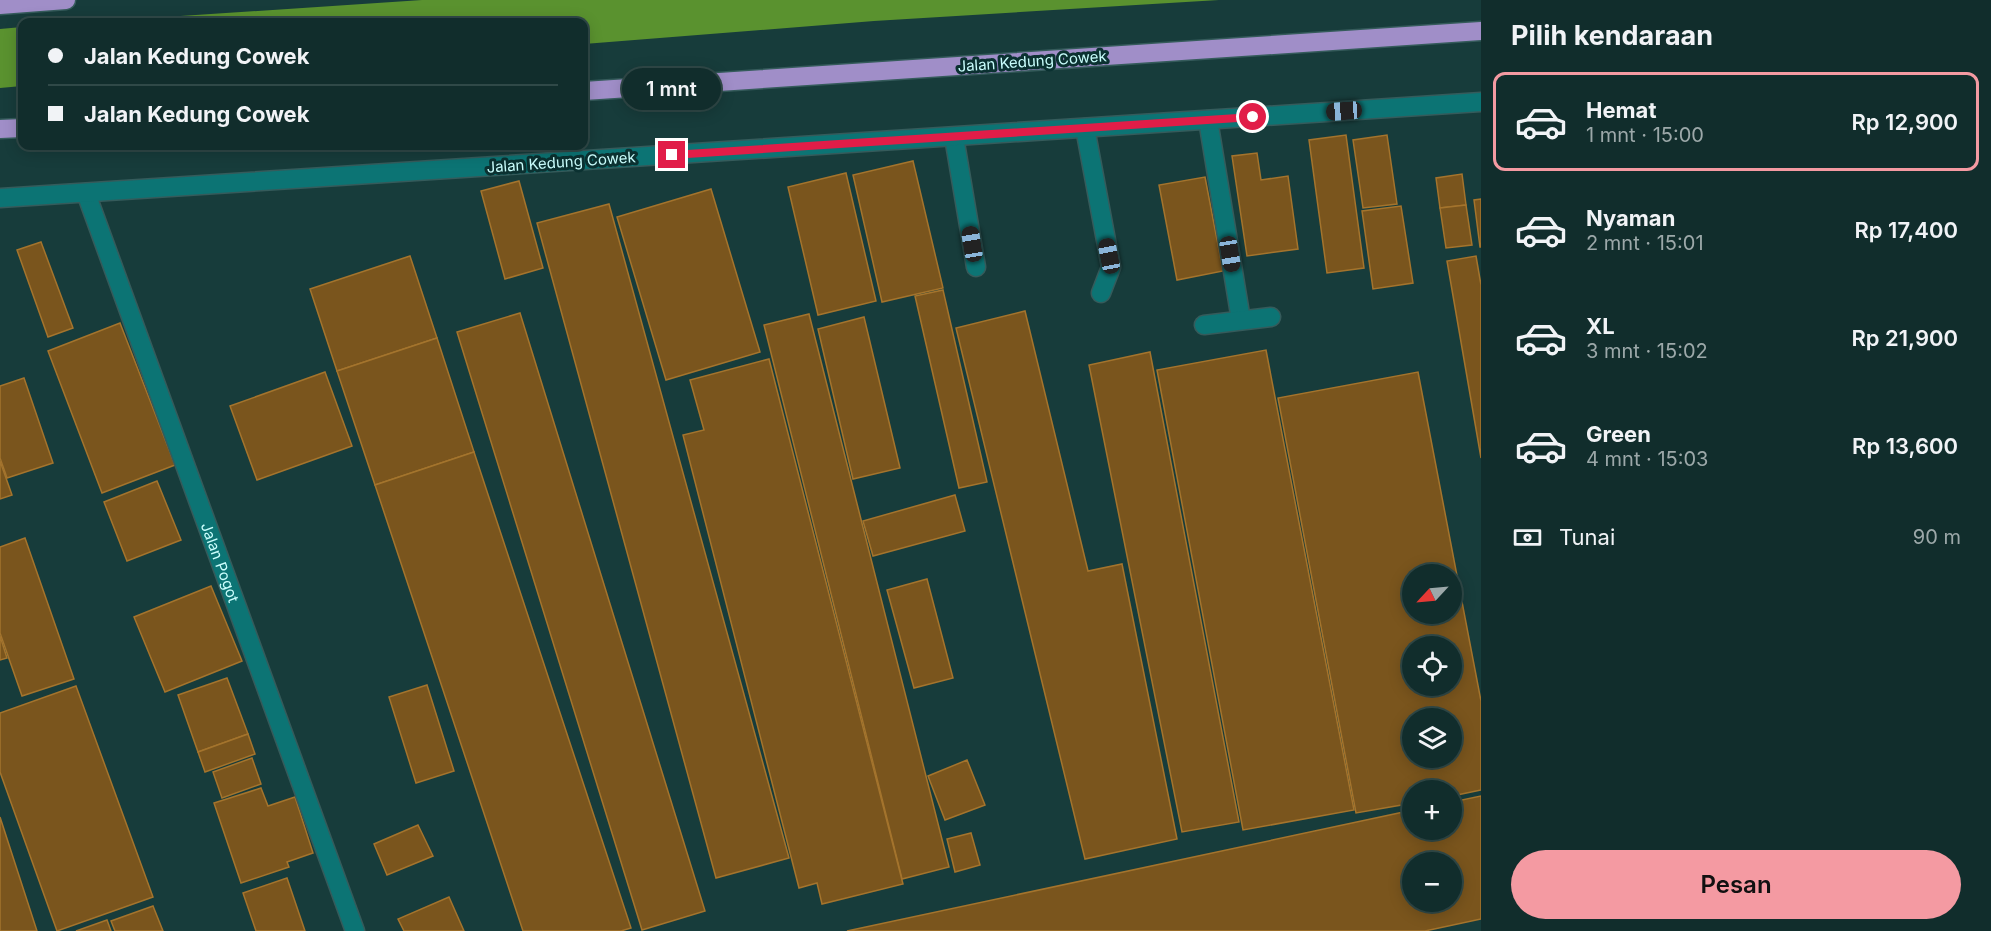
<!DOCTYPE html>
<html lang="id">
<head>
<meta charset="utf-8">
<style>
	:root { --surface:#112d2c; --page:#1e3938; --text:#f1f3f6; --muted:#9ca8a9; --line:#304948; --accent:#f49aa2 }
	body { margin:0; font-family:Inter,sans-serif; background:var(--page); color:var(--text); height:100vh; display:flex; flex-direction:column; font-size:22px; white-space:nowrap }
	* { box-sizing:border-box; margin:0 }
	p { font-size:20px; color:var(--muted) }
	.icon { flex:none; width:33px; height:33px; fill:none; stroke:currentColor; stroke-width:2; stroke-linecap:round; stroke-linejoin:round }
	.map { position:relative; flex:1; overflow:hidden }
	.side { display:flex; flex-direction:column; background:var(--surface); width:510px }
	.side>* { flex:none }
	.top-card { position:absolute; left:18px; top:18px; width:570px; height:132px; border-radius:12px; box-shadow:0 3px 15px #0003,0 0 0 2px var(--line); display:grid; align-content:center; height:132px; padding:0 30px; background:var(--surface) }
	.needle { width:39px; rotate:244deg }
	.buttons { position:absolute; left:1402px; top:564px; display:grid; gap:12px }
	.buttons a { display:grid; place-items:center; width:60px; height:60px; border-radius:50%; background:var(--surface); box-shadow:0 3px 15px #0003,0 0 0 2px var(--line); font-size:30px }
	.end { position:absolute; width:27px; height:27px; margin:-14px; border:8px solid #e11d48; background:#fff; box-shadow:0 0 0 3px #fff }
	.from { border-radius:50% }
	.bubble { position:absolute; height:42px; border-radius:21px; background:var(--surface); box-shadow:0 3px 15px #0003,0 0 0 2px var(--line); font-size:20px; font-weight:600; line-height:42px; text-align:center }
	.car { position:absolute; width:18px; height:36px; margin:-18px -9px; border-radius:8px; box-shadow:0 0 4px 2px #0007; background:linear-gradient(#222 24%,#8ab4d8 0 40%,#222 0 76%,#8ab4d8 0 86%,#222 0) }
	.top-card b { display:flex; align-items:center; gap:21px; height:57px; font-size:22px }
	.top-card b+b { border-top:2px solid var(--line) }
	.top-card i { width:15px; height:15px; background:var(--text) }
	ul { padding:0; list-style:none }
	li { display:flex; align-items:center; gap:18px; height:99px; margin:0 12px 9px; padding:0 18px; border:3px solid transparent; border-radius:12px }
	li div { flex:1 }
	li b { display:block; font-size:22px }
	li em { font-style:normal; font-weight:600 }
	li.current { border-color:var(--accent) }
	li>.icon { width:54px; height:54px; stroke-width:1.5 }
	h2 { padding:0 30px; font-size:27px; line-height:72px }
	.pay { display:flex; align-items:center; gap:15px; height:66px; padding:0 30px; font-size:22px }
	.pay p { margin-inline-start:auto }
	.primary-button { display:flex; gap:12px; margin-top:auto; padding:12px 30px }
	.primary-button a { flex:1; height:69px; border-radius:36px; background:var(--accent); color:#111; font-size:24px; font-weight:600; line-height:69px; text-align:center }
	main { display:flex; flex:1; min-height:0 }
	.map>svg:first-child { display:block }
	.water { fill:#5a922f }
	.building { fill:#7a551d; stroke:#a4742d; stroke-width:1.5; fill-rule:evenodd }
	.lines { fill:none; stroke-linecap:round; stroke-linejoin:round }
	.service-casing { stroke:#355b5b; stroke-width:21 }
	.tertiary-casing { stroke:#355b5b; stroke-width:21 }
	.secondary-casing { stroke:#355b5b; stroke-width:21 }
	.trunk-casing { stroke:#355b5b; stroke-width:21 }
	.service { stroke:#0c7474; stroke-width:18 }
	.tertiary { stroke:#0c7474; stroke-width:18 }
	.secondary { stroke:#0c7474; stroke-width:18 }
	.trunk { stroke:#a08ec8; stroke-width:18 }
	.route { stroke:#e11d48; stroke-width:8 }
	.labels { text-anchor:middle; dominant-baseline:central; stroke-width:6; stroke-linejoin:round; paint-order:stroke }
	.street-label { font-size:15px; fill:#cafefd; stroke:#0b3131 }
</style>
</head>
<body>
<main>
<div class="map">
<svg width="1481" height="931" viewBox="0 0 1481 931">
	<rect width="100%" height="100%" fill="#173c3b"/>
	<g class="water">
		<path d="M422,0H1219L874,21L584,44V22H90Z"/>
		<path d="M22,27V86L0,88V29Z"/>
	</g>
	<g class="building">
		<path d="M1346,135L1364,268L1327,273L1309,140Z"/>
		<path d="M1387,135L1397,204L1363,208L1353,140Z"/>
		<path d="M1257,153L1261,180L1288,176L1298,249L1247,256L1232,156Z"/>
		<path d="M913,161L943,288L882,302L853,175Z"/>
		<path d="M846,173L876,301L818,315L788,187Z"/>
		<path d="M1462,174L1466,205L1440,208L1436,178Z"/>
		<path d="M1205,177L1223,271L1177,280L1159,185Z"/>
		<path d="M519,181L543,268L505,279L481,191Z"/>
		<path d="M711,189L760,352L666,380L617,217Z"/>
		<path d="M1481,199V247H1480L1474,200Z"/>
		<path d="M609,204L789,858L716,878L537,223Z"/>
		<path d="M1466,205L1472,245L1446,248L1440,208Z"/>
		<path d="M1401,206L1413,283L1373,289L1362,211Z"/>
		<path d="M41,242L73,328L48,337L17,250Z"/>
		<path d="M410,256L437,338L337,371L310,289Z"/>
		<path d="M1476,256L1481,285V458L1447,261Z"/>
		<path d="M943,290L987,482L959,488L915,296Z"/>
		<path d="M1025,311L1088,571L1122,564L1177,839L1085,859L956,328Z"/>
		<path d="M520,313L705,911L642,930L457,332Z"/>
		<path d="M809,314L949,867L902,879L764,325Z"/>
		<path d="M864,317L900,468L853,479L818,329Z"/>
		<path d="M120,323L175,465L102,493L48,351Z"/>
		<path d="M437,338L474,452L375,485L337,371Z"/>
		<path d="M1266,350L1354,810L1243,830L1157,370Z"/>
		<path d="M1150,352L1239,822L1182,832L1089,365Z"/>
		<path d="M769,359L903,884L822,904L817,883L799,888L683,435L704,430L690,380Z"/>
		<path d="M325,372L352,446L257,480L230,406Z"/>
		<path d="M1418,372L1481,701V790L1452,796V790H1413V803L1356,813L1278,398ZM1413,574H1452V614H1413ZM1413,646H1452V686H1413ZM1413,718H1452V758H1413Z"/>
		<path d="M24,378L53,463L7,478L0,458V386Z"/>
		<path d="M474,452L631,928L621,931H523L375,485Z"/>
		<path d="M0,461L12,495L0,499Z"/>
		<path d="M157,481L181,540L127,561L104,502Z"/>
		<path d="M955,495L965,531L873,556L863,521Z"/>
		<path d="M25,538L74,679L22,696L0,633V547Z"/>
		<path d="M927,579L953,678L914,688L887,590Z"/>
		<path d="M211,586L242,661L165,692L134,617Z"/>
		<path d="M0,636L7,658L0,660Z"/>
		<path d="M227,678L248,734L198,752L178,695Z"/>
		<path d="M427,685L454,771L416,783L389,697Z"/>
		<path d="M76,686L153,897L57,931L0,772V713Z"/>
		<path d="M248,734L255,754L205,772L198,752Z"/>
		<path d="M252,758L261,784L222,798L213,772Z"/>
		<path d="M967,760L985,805L945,820L928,776Z"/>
		<path d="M261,788L268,806L295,797L313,853L287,862L289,867L241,883L214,803Z"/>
		<path d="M1481,796V919L1425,931H847L1413,810V830H1452V802ZM1413,862H1452V902H1413Z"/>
		<path d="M0,817L37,931H0Z"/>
		<path d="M418,825L433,856L387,875L374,844Z"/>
		<path d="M971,833L980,865L955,872L947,839Z"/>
		<path d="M287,878L305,931H256L243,893Z"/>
		<path d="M449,897L464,931H404L398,919Z"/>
		<path d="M153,906L163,931H115L111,921Z"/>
		<path d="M107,920L111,931H76Z"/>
	</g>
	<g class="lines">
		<g class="service-casing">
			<g id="service">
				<path d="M1208,120L1241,320"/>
				<path d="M1085,128L1111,267L1101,293"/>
				<path d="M954,137L976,267"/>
				<path d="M1204,325L1271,317"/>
			</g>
		</g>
		<g class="tertiary-casing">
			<g id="tertiary">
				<path id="s1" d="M86,193L355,931"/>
			</g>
		</g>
		<g class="secondary-casing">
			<path id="secondary" d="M0,198L1481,102"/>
		</g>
		<g class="trunk-casing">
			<g id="trunk">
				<path d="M0,5L66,0"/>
				<path d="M584,91L1481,31"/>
				<path d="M0,129L22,128"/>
			</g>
		</g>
		<use href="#service" class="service"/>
		<use href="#tertiary" class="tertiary"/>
		<use href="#secondary" class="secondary"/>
		<use href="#trunk" class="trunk"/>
	</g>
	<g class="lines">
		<path class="route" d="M672,155L1253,117"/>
	</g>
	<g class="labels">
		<g class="street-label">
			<text transform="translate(1032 61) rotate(-4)">Jalan Kedung Cowek</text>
			<text transform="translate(561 162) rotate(-4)">Jalan Kedung Cowek</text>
			<text stroke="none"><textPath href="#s1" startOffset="393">Jalan Pogot</textPath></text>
		</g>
	</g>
</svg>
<div class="buttons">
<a><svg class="needle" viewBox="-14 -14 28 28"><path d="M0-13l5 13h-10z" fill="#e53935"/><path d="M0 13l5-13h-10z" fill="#9ca8a9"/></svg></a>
<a><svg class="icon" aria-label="locate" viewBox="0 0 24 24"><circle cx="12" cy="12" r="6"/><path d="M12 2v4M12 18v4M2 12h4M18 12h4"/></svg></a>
<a><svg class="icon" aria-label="layers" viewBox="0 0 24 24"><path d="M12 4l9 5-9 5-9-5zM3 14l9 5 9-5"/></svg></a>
<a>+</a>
<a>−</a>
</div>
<i class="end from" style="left:1253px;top:117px"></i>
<i class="end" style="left:672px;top:155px"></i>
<div class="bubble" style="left:622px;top:68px;width:99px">1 mnt</div>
<i class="car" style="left:1344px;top:111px;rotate:266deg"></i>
<i class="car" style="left:972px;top:244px;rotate:351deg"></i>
<i class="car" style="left:1230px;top:254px;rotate:171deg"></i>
<i class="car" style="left:1109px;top:256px;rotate:349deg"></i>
<div class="top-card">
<b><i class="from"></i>Jalan Kedung Cowek</b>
<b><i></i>Jalan Kedung Cowek</b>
</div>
</div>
<section class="side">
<h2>Pilih kendaraan</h2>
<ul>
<li class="current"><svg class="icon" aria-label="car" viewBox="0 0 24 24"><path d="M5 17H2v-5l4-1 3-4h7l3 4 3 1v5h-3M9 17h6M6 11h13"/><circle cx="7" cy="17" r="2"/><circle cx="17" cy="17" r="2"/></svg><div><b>Hemat</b><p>1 mnt · 15:00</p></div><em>Rp 12,900</em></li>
<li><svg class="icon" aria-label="car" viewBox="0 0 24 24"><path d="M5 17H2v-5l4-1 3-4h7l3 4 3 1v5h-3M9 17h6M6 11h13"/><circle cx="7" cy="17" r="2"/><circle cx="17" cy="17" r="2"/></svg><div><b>Nyaman</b><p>2 mnt · 15:01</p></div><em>Rp 17,400</em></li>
<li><svg class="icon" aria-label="car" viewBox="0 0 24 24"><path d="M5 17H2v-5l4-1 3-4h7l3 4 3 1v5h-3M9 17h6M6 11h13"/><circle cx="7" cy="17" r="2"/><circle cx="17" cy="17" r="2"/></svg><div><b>XL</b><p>3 mnt · 15:02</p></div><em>Rp 21,900</em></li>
<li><svg class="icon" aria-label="car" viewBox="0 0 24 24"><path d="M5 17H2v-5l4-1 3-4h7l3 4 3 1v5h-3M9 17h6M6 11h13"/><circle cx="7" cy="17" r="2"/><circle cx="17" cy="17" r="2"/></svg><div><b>Green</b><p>4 mnt · 15:03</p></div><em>Rp 13,600</em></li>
</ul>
<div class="pay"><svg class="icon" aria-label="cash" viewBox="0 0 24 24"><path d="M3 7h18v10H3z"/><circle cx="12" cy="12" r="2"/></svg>Tunai<p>90 m</p></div>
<div class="primary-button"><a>Pesan</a></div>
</section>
</main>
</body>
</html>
